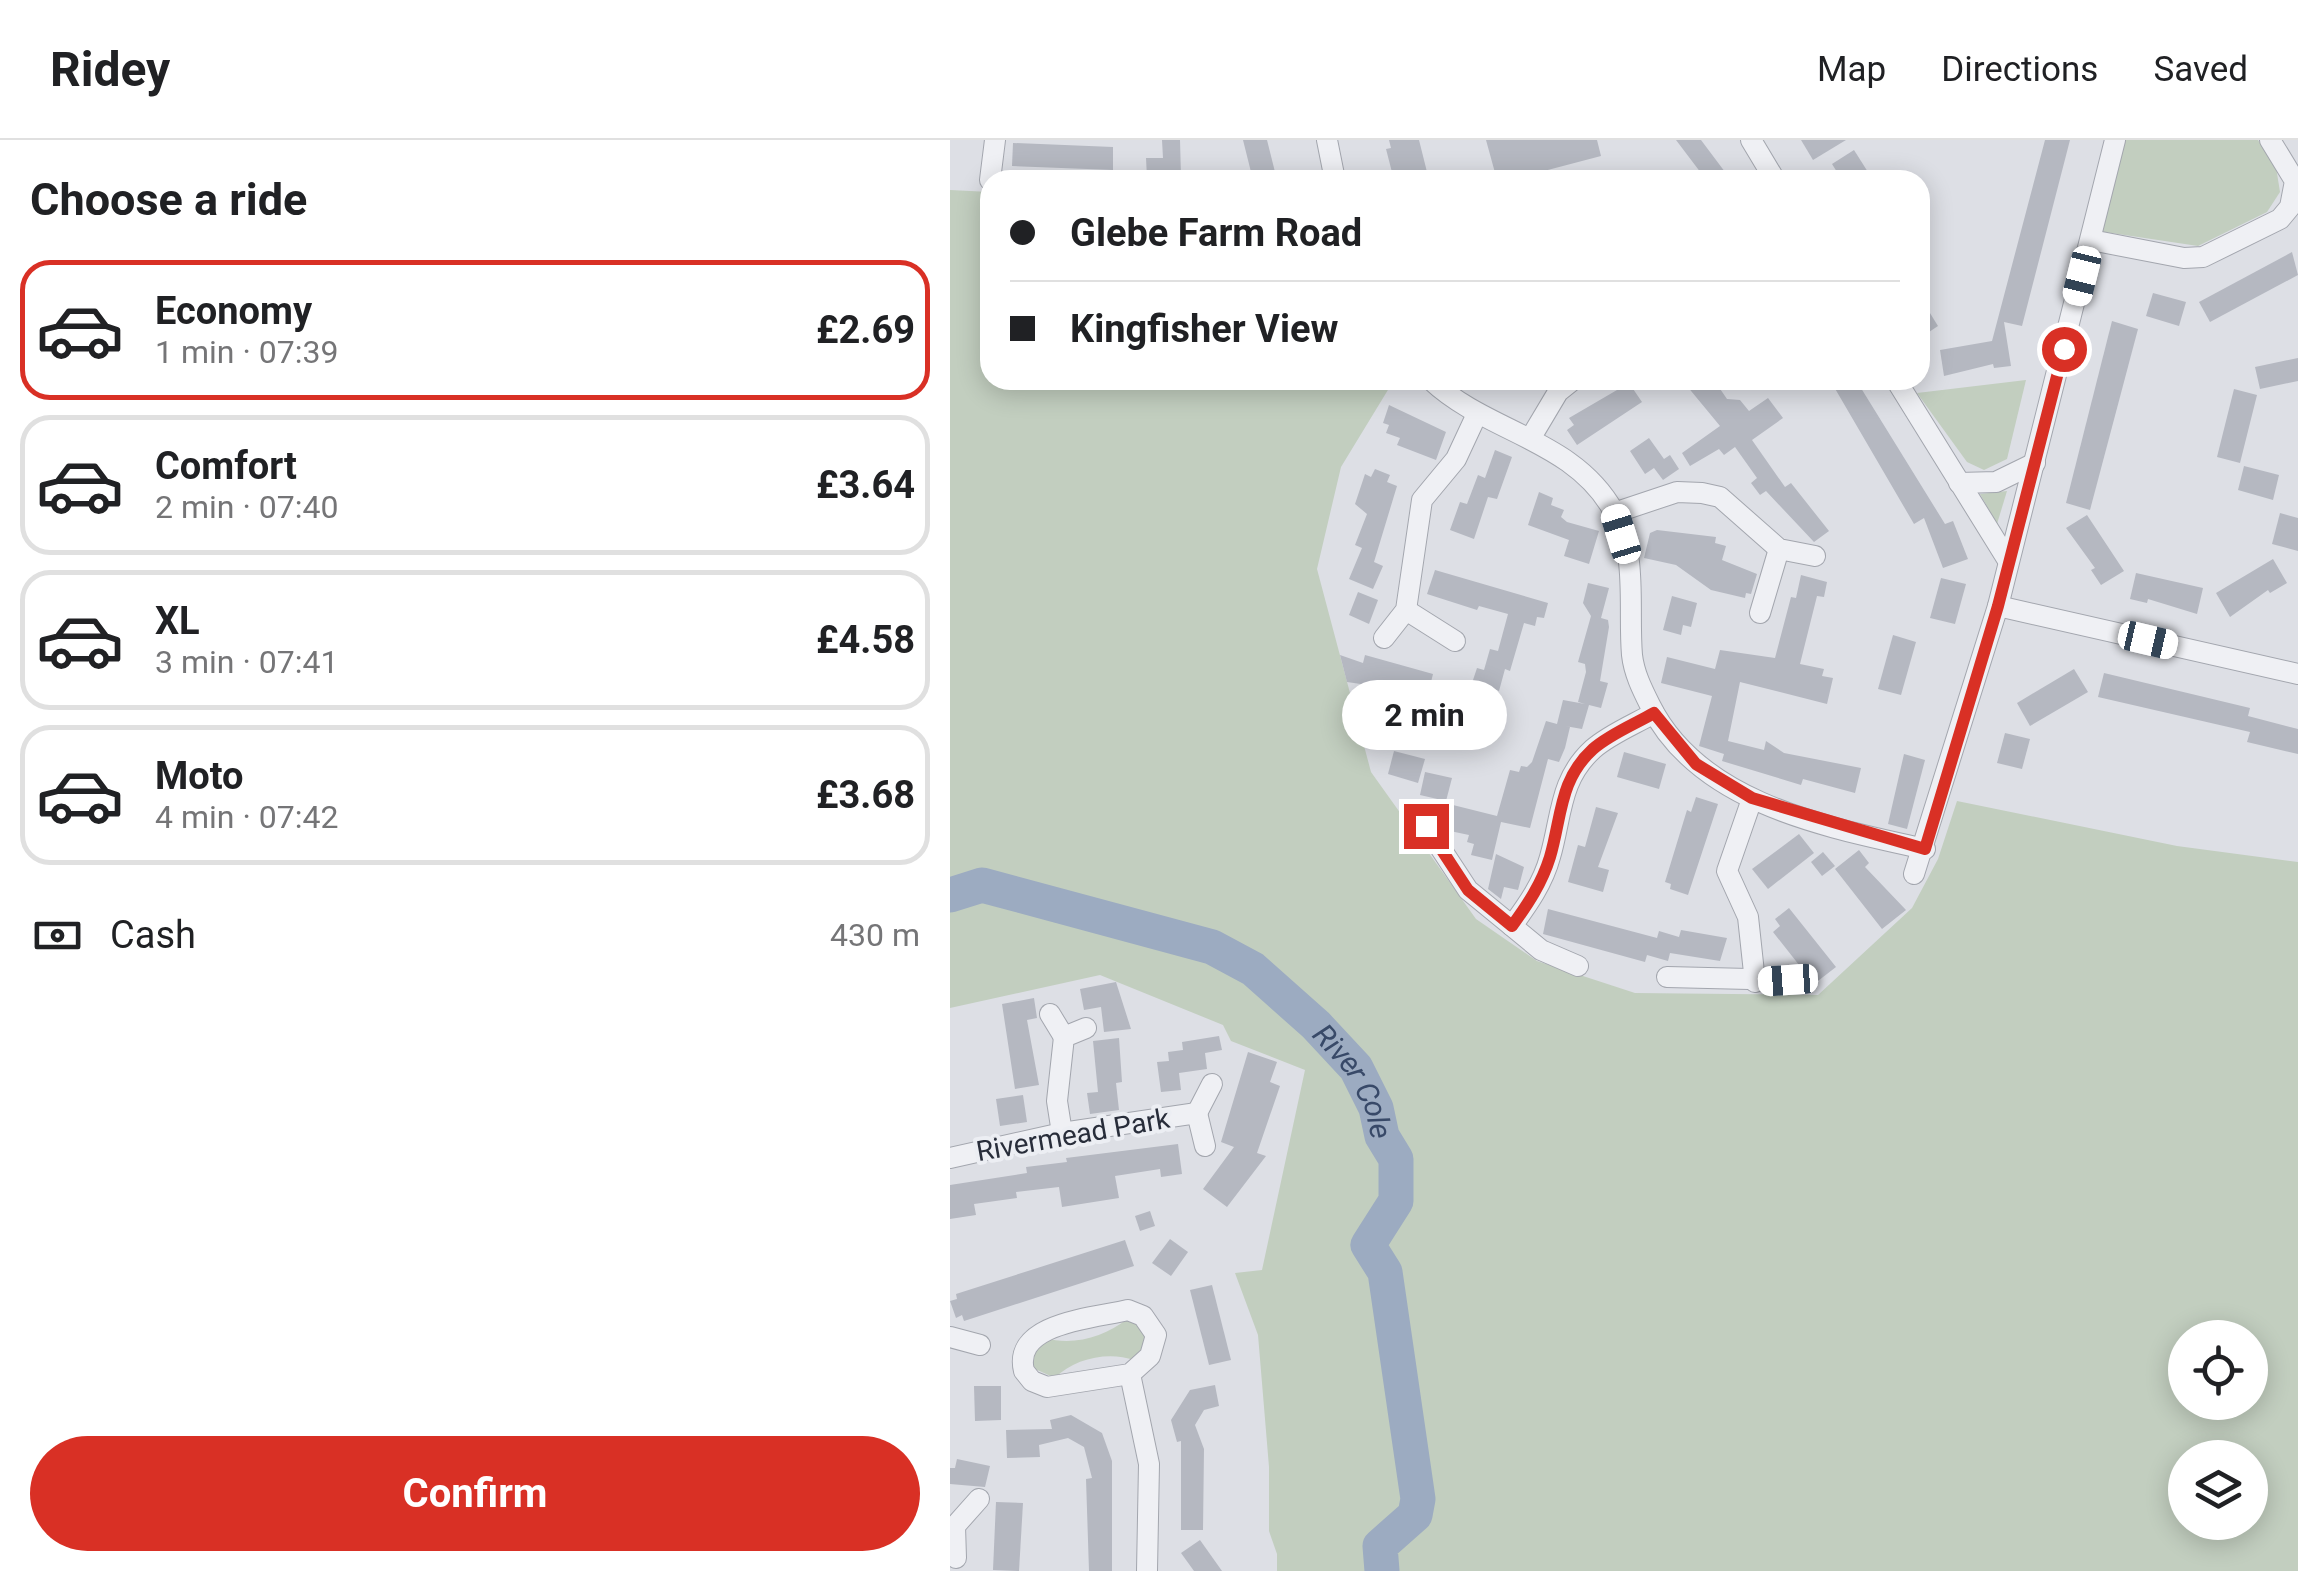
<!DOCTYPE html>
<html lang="en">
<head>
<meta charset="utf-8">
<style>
	:root { --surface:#fff; --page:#f2f2f2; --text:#202124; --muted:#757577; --line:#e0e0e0; --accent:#d93025 }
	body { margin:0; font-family:Roboto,sans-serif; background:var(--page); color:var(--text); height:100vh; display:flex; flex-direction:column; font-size:38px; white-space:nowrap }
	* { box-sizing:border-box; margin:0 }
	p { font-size:32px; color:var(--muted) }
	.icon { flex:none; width:55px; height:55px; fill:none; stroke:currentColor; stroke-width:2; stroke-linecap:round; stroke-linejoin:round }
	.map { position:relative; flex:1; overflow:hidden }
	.details { display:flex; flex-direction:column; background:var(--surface); width:950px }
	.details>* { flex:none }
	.guide { position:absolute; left:30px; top:30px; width:950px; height:220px; border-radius:30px; box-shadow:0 5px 25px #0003; display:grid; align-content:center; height:220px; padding:0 30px; background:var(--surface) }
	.controls { position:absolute; left:1218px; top:1180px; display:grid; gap:20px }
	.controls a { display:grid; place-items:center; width:100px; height:100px; border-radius:50%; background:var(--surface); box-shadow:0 5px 25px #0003; font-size:50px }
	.end { position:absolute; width:45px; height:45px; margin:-22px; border:12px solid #d93025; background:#fff; box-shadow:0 0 0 5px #fff }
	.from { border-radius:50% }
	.bubble { position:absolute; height:70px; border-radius:35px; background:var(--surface); box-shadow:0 5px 25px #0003; font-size:32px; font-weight:700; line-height:70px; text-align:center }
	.car { position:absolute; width:30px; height:60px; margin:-30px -15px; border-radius:12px; box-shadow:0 0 8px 2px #0007; background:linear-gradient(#fff 24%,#345 0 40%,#fff 0 76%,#345 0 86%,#fff 0) }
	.guide b { display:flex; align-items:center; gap:35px; height:95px; font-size:38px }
	.guide b+b { border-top:2px solid var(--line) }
	.guide i { width:25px; height:25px; background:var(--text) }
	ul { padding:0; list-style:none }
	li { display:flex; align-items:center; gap:30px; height:140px; margin:0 20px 15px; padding:0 10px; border:5px solid var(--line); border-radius:30px }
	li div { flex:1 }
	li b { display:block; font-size:38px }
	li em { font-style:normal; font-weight:700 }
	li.active { border-color:var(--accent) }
	li>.icon { width:90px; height:90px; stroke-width:1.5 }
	h2 { padding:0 30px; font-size:45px; line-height:120px }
	.pay { display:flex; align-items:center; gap:25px; height:110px; padding:0 30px; font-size:38px }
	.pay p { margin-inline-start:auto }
	.primary-button { display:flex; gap:20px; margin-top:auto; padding:20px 30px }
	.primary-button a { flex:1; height:115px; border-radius:60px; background:var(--accent); color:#fff; font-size:40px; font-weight:700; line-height:115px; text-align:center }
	header { display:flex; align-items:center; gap:60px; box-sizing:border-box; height:140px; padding:0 50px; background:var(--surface); border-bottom:2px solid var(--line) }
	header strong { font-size:48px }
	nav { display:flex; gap:55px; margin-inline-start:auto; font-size:35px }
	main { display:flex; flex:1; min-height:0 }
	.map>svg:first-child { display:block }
	.green { fill:#c2cebf; fill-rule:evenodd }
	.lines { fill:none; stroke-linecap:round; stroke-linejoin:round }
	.river { stroke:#9cabc1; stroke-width:35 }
	.building { fill:#b5b8c1 }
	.street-casing { stroke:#a3a6ae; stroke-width:22 }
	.street { stroke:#eff0f4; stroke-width:20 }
	.route { stroke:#d93025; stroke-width:12 }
	.labels { text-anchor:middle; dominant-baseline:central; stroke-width:8; stroke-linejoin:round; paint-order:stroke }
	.street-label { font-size:28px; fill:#282d3a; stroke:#eceef3 }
	.water-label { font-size:30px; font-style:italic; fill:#384968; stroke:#eceef3 }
</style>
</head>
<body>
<header>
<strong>Ridey</strong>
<nav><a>Map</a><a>Directions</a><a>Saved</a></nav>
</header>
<main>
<section class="details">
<h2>Choose a ride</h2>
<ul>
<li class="active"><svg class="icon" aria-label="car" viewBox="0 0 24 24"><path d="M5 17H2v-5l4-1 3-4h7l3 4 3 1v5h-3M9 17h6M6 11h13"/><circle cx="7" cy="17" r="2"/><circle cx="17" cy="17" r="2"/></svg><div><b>Economy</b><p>1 min · 07:39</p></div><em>£2.69</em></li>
<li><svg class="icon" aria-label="car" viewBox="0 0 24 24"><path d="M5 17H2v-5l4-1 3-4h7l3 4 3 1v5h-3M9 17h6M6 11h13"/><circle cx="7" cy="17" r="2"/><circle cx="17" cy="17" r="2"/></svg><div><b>Comfort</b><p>2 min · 07:40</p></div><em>£3.64</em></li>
<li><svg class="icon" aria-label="car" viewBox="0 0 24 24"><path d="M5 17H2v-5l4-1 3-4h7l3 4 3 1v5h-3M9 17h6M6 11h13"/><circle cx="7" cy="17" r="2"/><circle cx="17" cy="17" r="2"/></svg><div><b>XL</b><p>3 min · 07:41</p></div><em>£4.58</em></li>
<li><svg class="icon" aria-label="car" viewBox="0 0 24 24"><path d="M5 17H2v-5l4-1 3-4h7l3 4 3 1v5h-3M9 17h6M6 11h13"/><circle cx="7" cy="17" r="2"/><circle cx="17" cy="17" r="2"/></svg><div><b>Moto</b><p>4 min · 07:42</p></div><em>£3.68</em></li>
</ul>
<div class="pay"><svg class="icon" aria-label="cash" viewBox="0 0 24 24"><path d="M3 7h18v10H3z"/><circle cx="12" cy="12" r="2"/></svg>Cash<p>430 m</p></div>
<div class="primary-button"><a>Confirm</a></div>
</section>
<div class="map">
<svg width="1348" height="1431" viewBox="0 0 1348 1431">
	<rect width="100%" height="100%" fill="#dddfe5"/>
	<g class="green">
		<path d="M1170,0H1308L1326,27L1330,52L1317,72L1248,106L1148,91Z"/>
		<path d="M0,50L40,52V240H444L391,327L367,429L421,632L526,779L587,821L685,853L868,855L962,768L988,719L1007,661L1227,706L1348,722V1431H327V1414L319,1391V1327L308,1195L285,1133L312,1130L355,930L281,901L273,885L150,835L0,868ZM1235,1198H1300V1262H1235ZM1235,1318H1300V1382H1235Z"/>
		<path d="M1076,240L1057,319L1034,330L1017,322L967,253Z"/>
		<path d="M1057,351L1047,384L1030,354Z"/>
		<path d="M177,1179L190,1183L197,1203L184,1220C159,1211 124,1218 105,1238L83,1228L81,1217L95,1198C123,1206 155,1197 177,1179Z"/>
	</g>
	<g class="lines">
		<path class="river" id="s1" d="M0,755L32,745L262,807L303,829L366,885L406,928L426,968L432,996L446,1019V1061L418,1105L435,1132L468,1359L465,1375L430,1406L432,1431"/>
	</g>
	<g class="building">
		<path d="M212,0H230L231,37L197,38L196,18H213Z"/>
		<path d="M293,0H317L327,40H303Z"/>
		<path d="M439,0H469L479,40H444L436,9L441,8Z"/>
		<path d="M536,0H647L651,16L571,37L572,40H547Z"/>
		<path d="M726,0H751L781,40H739L751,33Z"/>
		<path d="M851,0H896L863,20Z"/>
		<path d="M1095,0H1120L1072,186L1054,182L1061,226L1044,228L1043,224L994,236L990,210L1042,201Z"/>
		<path d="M63,3L163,7V30L62,26Z"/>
		<path d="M904,10L923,40H892L882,24Z"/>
		<path d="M1342,112L1348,135L1260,182L1249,162Z"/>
		<path d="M1203,153L1236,162L1229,186L1196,176Z"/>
		<path d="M970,157L988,186L970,198Z"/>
		<path d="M1162,181L1188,189L1140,370L1116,363Z"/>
		<path d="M1348,218V241L1310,249L1305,227Z"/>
		<path d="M732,240H764L777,259L790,260L799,271L818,258L833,278L802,300L835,347L841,343L879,391L864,402L816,351L810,355L801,343L807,338L785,307L774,315L769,309L740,326L732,313L770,286Z"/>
		<path d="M880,240H906L995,384L1003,381L1018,419L993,428L974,378L964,384Z"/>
		<path d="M679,243L692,262L627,305L617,290L624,285L619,278Z"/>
		<path d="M1284,249L1307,255L1290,323L1267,317Z"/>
		<path d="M439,265L496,292L486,320L447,305L450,298L436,293L439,285L433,283Z"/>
		<path d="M699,298L714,319L720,315L729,329L713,340L704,328L695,334L680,311Z"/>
		<path d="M545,310L562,317L547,359L538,357L524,399L500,390L510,362L517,364L528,335L535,338Z"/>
		<path d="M1294,326L1329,335L1323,360L1288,350Z"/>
		<path d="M425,329L440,335L437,342L447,346L424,422L433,426L423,449L399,439L412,408L405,405L417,374L405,364L415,334L421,337Z"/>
		<path d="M589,352L603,358L601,365L614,370L611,377L617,382L649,391L639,424L614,416L619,400L578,385Z"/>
		<path d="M1330,373L1348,378V411L1322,404Z"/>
		<path d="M1137,375L1174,431L1151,445L1141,430L1145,428L1116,388Z"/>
		<path d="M707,390L766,397L765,403L776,406L772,420L807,434L801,454L796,453L795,458L761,450L726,425L694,418L700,393Z"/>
		<path d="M1323,419L1337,443L1320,453L1318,450L1280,477L1266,453Z"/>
		<path d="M485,430L598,463L594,478L587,477L585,486L574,483L560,531L555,529L549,551L539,548L533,570L526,569L520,597L502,592L504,585L497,583L501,568L506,569L512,547L520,549L527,528L534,530L540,509L548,511L558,474L529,466L527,470L477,454Z"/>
		<path d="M1186,433L1253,448L1247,474L1198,459L1197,463L1180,459Z"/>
		<path d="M851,435L877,442L874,457L867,456L850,524L874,529L872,536L883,538L877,564L790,542L778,601L814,610L816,601L834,613L911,628L905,653L853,639L851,645L772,621L774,614L749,606L762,556L711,543L717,517L765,529L770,510L825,518L841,457L846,458Z"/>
		<path d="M991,438L1016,444L1005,484L980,478Z"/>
		<path d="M638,443L659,448L651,478L658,480L659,487L650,541L658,543L651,568L639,565L632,589L615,586L620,587L615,608L609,622L598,619L580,688L551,682L542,720L521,715L524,704L517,702L519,695L500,691L502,683L495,681L499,664L547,676L560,630L569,632L571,626L577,627L582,622L596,581L607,584L613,560L635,564L628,562L636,532L635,524L628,522L641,476L633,463Z"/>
		<path d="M408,452L428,460L419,484L399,475Z"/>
		<path d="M722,456L747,463L741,487L733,485L731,495L713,490Z"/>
		<path d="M943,495L966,502L951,555L928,549Z"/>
		<path d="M390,515L413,523L415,515L483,534L479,550L447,542L445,549L397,542Z"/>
		<path d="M1124,529L1138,552L1080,586L1067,563Z"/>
		<path d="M1154,533L1300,568L1298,576L1348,589V614L1297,602L1300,592L1148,557Z"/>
		<path d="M1055,593L1080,599L1072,629L1047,623Z"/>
		<path d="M444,611L475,619L468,643L438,634Z"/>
		<path d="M674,612L716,624L709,649L667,637Z"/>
		<path d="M954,614L975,620L957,689L938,684Z"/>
		<path d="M475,632L502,638L496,661L470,655Z"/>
		<path d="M746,657L768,664L738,755L720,749L721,744L715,742L737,670L741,672Z"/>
		<path d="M646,667L668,673L648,727L659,730L653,752L618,742L628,705L635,707Z"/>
		<path d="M849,694L864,713L818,749L802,729Z"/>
		<path d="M909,710L919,723L915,727L956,770L932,789L885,729Z"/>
		<path d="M873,712L885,726L872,736L861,722Z"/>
		<path d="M546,714L574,727L568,750L554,747L551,759L538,749Z"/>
		<path d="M839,768L886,827L864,844L823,792L830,786L825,779Z"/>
		<path d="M598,769L707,798L709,791L729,797L731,790L777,798L770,821L720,813L718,821L697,815L695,822L593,794Z"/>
		<path d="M166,842L181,889L154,892L151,867L134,870L130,849Z"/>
		<path d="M84,858L87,878L77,880L89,945L65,949L52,864Z"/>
		<path d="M269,896L272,910L255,913L257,929L229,933L231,950L211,952L207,922L219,921L218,912L233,910L232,902Z"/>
		<path d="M169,898L172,942L166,943L169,970L140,974L137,953L148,952L143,901Z"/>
		<path d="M298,912L327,922L320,942L330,946L307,1013L316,1016L277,1067L253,1049L284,1007L271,1002Z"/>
		<path d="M73,955L77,982L50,986L46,959Z"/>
		<path d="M228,1004L232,1034L211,1037L210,1029L165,1036L169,1058L112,1067L109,1047L66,1052L67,1058L24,1064L26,1075L0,1079V1045L77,1033L76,1027L117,1022L116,1018Z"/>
		<path d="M200,1071L205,1086L190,1091L185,1076Z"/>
		<path d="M220,1099L238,1112L221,1136L202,1123Z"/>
		<path d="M175,1100L184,1126L14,1181L12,1175L6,1178L0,1161L7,1159L6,1154Z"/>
		<path d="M262,1145L281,1220L259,1225L240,1150Z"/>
		<path d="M265,1245L269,1266L254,1270L245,1285L254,1309L253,1390H231V1301L227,1302L221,1280L240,1250Z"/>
		<path d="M24,1246H51V1280L25,1281Z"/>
		<path d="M121,1275L152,1293L162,1321V1431H139L136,1339L142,1338L134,1307L118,1298L89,1305L90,1317L57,1318L56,1290L102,1289L100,1280Z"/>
		<path d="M7,1319L40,1326L35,1347L0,1344V1328H5Z"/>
		<path d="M46,1362L73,1363L69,1431L43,1430Z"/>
		<path d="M250,1400L272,1431H244L231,1413Z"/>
	</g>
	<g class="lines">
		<g class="street-casing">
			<g id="street">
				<path d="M377,0L385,40"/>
				<path d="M801,0L825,40"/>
				<path d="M40,40L45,0"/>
				<path d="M1141,100L1234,118L1253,117L1330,79L1340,67L1345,41L1320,0"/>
				<path d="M481,240C537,293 624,299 664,372C688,416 678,467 682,515C684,533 692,549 700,565C749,664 877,687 975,709"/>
				<path d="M946,240L1057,419"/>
				<path d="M580,299L608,252L623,240"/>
				<path d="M1009,343L1046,342L1085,323"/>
				<path d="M664,373L727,352L752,353L770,357L829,409L865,416"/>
				<path d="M1048,466L1348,534"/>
				<path d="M456,470L505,501"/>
				<path d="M810,473L829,409"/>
				<path d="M434,498L456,470L472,360L506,319L527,274"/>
				<path d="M802,659L777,731L798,777L805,842"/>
				<path d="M476,686L518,750L562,786C578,764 593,743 600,717C612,676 609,640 643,609C660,594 685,584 704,573"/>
				<path d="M964,734L1048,466L1165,0"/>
				<path d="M562,786L591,810L628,826"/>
				<path d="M717,837L839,840"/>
				<path d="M100,874L114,897"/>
				<path d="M247,973L262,944"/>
				<path d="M112,993L107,961L114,897L136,888"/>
				<path d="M0,1018L112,993L247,973L255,1006"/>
				<path d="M178,1170L193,1176L206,1195L200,1216L180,1234L97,1247L82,1241L74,1231C62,1182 146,1178 178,1170Z"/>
				<path d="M0,1197L30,1205"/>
				<path d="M180,1234L199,1324L197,1431"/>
				<path d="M6,1418L5,1386L29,1359"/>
			</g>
		</g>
		<use href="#street" class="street"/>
	</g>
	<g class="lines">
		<path class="route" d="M476,686L518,750L562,786C578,764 592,743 600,717C612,676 609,640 643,609C660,594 685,584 704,573L746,624L802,658L975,709L1048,466L1114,209"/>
	</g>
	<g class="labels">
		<g class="street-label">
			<text transform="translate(123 995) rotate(-10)">Rivermead Park</text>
		</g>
		<g class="water-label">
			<text stroke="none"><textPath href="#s1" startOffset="472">River Cole</textPath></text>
		</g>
	</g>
</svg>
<div class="controls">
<a><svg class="icon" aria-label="locate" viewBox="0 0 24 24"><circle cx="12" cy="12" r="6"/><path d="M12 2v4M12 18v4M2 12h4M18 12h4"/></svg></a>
<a><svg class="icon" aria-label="layers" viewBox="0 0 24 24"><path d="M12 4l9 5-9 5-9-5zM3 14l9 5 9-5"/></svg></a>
</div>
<i class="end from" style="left:1114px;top:209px"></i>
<i class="end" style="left:476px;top:686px"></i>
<div class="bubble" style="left:392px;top:540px;width:165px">2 min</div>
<i class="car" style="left:1132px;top:136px;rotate:194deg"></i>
<i class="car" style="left:671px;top:394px;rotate:343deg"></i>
<i class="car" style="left:1198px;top:500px;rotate:103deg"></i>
<i class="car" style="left:838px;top:840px;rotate:266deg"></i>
<div class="guide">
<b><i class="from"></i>Glebe Farm Road</b>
<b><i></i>Kingfisher View</b>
</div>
</div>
</main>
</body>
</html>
